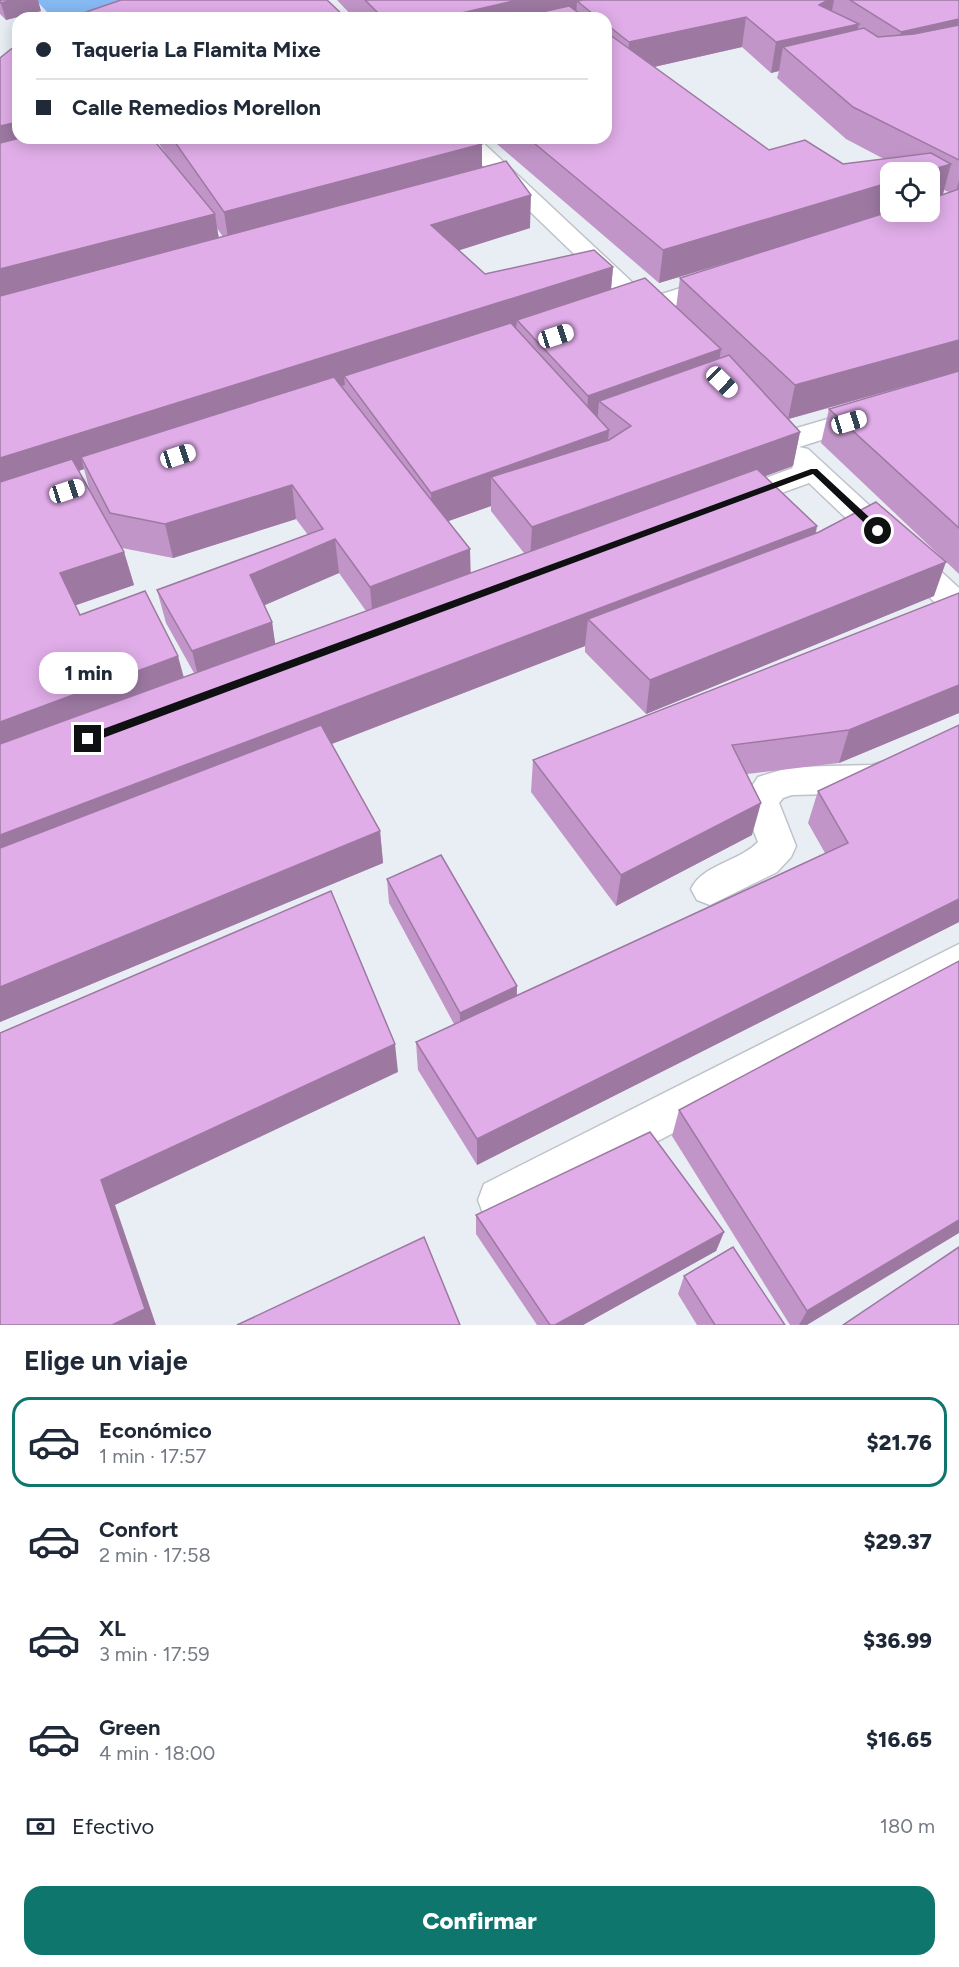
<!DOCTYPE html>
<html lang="es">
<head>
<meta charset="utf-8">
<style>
	:root { --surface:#fff; --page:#f6f6f7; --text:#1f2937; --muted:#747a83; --line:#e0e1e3; --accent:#0f766e }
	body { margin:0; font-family:Figtree,sans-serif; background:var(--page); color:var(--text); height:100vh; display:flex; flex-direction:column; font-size:22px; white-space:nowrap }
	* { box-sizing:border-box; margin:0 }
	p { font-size:20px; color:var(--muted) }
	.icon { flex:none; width:33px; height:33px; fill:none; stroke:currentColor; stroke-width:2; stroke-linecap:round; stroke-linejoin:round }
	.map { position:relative; height:1325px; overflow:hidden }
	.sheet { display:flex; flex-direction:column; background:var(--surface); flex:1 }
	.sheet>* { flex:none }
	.banner { position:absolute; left:12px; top:12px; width:600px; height:132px; border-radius:18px; box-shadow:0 3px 15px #0003; display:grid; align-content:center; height:132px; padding:0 24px; background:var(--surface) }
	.buttons { position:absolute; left:880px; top:162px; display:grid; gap:12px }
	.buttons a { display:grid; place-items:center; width:60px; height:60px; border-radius:12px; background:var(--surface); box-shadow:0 3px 15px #0003; font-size:30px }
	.end { position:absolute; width:27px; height:27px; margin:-14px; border:8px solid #0f1012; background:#fff; box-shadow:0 0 0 3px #fff }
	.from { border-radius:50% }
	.bubble { position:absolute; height:42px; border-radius:18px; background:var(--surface); box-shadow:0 3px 15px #0003; font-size:20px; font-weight:800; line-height:42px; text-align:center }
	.car { position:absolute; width:18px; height:36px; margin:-18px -9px; border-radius:8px; box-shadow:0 0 4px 2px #0007; background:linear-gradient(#fff 24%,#345 0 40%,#fff 0 76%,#345 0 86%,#fff 0) }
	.banner b { display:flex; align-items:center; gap:21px; height:57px; font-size:22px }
	.banner b+b { border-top:2px solid var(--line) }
	.banner i { width:15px; height:15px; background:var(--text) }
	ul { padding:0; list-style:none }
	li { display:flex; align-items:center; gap:18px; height:90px; margin:0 12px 9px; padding:0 12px; border:3px solid transparent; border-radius:18px }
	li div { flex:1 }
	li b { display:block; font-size:22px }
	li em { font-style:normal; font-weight:800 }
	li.active { border-color:var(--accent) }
	li>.icon { width:54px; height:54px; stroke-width:1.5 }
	h2 { padding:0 24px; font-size:27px; line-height:72px }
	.pay { display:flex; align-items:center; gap:15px; height:66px; padding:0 24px; font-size:22px }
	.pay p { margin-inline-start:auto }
	.cta { display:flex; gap:12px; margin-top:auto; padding:12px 24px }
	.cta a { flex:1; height:69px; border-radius:18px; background:var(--accent); color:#fff; font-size:24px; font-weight:800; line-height:69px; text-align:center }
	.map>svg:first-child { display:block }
	.forest { fill:#86baf3 }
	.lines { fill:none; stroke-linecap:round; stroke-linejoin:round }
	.minor-casing { stroke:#bec3c9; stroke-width:3 }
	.minor { fill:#fff; fill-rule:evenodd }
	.wall { fill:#c195c8; fill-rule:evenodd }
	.shaded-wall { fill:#9d79a2 }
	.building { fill:#e0ade8; stroke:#9d79a2; stroke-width:1.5 }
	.route { fill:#0f1012 }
</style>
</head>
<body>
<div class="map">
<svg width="959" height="1325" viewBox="0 0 959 1325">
	<rect width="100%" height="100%" fill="#e9eef4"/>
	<path class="forest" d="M36,0H214L162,18H29L47,12Z"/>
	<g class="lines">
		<g class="minor-casing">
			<g id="minor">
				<path d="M454,138H478L649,298L719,276L728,279L732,284L728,289L662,310L666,316L662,321L653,324L640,318L625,322L616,319L612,314L616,309L627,305Z"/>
				<path d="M865,408L875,411L879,417L875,423L799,447L808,449L959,588V619L948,615L809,483L734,510L724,507L719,500L724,493L793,468L784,456L787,450L773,449L769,442L773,435Z"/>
				<path d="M959,728V758L921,777L872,793L792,795L783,798L779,803L796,846L791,857L777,872L710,905L697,900L691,889C703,864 739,862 758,842L742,801L758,777L771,773L792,767L872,765L898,757Z"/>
				<path d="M959,944V982L516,1216L500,1222L484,1216L478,1200L484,1184Z"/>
			</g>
		</g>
		<use href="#minor" class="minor"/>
	</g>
	<g class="wall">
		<path d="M0,0L41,11L6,20L0,14Z"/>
		<path d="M337,0H959V371L789,419L800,432L793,466L765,476L817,526L816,533L934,596L646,714L585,652V646L332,744L380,831L383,863L0,1022V58L170,160L155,138H474L482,144V168L530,228L458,250L485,274L613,267L611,289L676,308L680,278L759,253L659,283L490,138H606V18H354ZM742,47L771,73L779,71L777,78L846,139L884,159L843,164L769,150L654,67ZM944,190L949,192L943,195ZM217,228L223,237L219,238ZM84,469L90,491L79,471ZM491,506V511L524,553L471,573L448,521ZM296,519L308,535L157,590L166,623L194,673L184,677L80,615L75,605L134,585L124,552L122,548L173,558ZM339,573L366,611L275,644L272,622L264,605Z"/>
		<path d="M959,371V574L821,443L829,409Z"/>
		<path d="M959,593V713L839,763L747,774L752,835L616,906L531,792L533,760Z"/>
		<path d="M818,791L959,922L477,1165L418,1070L416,1042L454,1024L389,903L387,879L517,986V995L825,853L808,823Z"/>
		<path d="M959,961L807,1325H790L672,1136L679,1110Z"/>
		<path d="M476,1215L724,1232L716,1251L583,1325H537L476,1234Z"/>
		<path d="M684,1276L785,1325H697L678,1294Z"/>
	</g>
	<g class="shaded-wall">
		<path d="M13,0H38L41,11L6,20L1,3Z"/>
		<path d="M518,0H647L577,1L576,17L571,18H440Z"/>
		<path d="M828,0H834L829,26L859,24L853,55L783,47L779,71L771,73L776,42L819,5Z"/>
		<path d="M746,17L742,47L627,73L629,42Z"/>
		<path d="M959,19V48L894,63L901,32Z"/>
		<path d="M18,122V138H88L0,160V126Z"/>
		<path d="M482,144V177L229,245L224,212Z"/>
		<path d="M951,164L942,197L930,201V172H924Z"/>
		<path d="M959,180V194L955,195Z"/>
		<path d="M891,182V212H894L659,283L663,250Z"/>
		<path d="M531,195L530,228L432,259L431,225Z"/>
		<path d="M215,214L220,247L0,305V269Z"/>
		<path d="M613,267L610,300L517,320L516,330L344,376L345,385L87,468L81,457L84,469L0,496V458Z"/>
		<path d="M959,340V371L788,419L795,385Z"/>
		<path d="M721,349L716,383L599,401L597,425L586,430L588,396Z"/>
		<path d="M609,430L606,464L491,477V506L432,527L431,493Z"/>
		<path d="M800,432L793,466L530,561L532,527Z"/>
		<path d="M292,485L296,519L173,558L165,524Z"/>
		<path d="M817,526L809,560L588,619L585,646L0,872V835Z"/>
		<path d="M335,539L339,573L256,609L250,575Z"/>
		<path d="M470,549L471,583L373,621L370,587Z"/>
		<path d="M124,552L134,585L71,607L60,573Z"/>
		<path d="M946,562L934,596L646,714L650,680Z"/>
		<path d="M272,622L277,656L200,684L192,651Z"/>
		<path d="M178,656L187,689L0,760V722Z"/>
		<path d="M959,685V713L839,763L849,730Z"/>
		<path d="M761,803L752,835L616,906L621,875Z"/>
		<path d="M380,831L383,863L0,1022V987Z"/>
		<path d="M959,899V922L477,1165V1139Z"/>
		<path d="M517,986L516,1009L460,1036V1013Z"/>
		<path d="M395,1044L398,1072L115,1205L156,1325H112L101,1180Z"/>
		<path d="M959,1220V1233L807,1325H799L807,1311Z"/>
		<path d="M724,1232L716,1251L583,1325H555Z"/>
	</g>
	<g class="building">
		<path d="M0,0H13L1,3Z"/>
		<path d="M121,0H327L346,18H74L89,11Z"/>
		<path d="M365,0H518L440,18H383Z"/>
		<path d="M583,0H828L819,5L859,24L776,42L746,17L629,42L606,24V18H598L577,1Z"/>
		<path d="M850,0H959V19L901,32Z"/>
		<path d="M569,6L586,18H515Z"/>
		<path d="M959,25V160L853,107L783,47L864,28L878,37L914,34Z"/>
		<path d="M606,32L769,150L805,140L843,164L931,153L951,164L924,172H891V182L663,250L528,138H606Z"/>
		<path d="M18,45V122L0,126V58L11,49Z"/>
		<path d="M20,138H152L215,214L0,269V143Z"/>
		<path d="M172,138H474L482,144L224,212Z"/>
		<path d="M506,161L531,195L431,225L485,274L594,250L613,267L0,458V296Z"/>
		<path d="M959,189V340L795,385L680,278L891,211L930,212V199Z"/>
		<path d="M645,278L721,349L588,396L517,320Z"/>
		<path d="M511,323L609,430L431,493L344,376Z"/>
		<path d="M729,355L800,432L532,527L491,477L609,440L631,426L599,401Z"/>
		<path d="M959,371V528L829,409Z"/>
		<path d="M334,377L470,549L370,587L335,539L250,575L272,622L192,651L157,590L323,529L292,485L165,524L110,513L81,457Z"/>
		<path d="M72,459L124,552L60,573L80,615L145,591L178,656L0,722V482Z"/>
		<path d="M757,469L817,526L0,835V744Z"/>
		<path d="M876,502L946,562L650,680L588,619L819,532Z"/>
		<path d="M959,593V685L849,730L732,745L761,803L621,875L533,760Z"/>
		<path d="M321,725L380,831L0,987V848Z"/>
		<path d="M959,725V899L477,1139L416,1042L848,843L818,791Z"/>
		<path d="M441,855L517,986L460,1013L387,879Z"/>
		<path d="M331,891L395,1044L101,1180L145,1309L112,1325H0V1033Z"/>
		<path d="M959,961V1220L807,1311L679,1110Z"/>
		<path d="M650,1132L724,1232L555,1325H550L476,1215Z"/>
		<path d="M424,1237L460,1325H237Z"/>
		<path d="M733,1247L785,1325H715L684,1276Z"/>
		<path d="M959,1247V1325H843Z"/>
	</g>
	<path class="route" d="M811,469H817L882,529V533H875L813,474L92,742L88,743L83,739L84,736Z"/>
</svg>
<div class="buttons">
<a><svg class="icon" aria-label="locate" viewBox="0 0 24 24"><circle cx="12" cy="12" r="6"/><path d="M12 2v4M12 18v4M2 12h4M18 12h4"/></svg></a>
</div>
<i class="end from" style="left:878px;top:531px"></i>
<i class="end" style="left:88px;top:739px"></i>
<div class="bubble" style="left:39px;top:652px;width:99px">1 min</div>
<i class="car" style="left:556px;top:336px;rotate:72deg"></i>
<i class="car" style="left:722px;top:382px;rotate:134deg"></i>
<i class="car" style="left:849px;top:422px;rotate:73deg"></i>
<i class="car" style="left:178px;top:456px;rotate:72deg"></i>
<i class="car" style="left:67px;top:491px;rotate:72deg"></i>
<div class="banner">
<b><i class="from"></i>Taqueria La Flamita Mixe</b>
<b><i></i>Calle Remedios Morellon</b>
</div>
</div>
<section class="sheet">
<h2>Elige un viaje</h2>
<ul>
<li class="active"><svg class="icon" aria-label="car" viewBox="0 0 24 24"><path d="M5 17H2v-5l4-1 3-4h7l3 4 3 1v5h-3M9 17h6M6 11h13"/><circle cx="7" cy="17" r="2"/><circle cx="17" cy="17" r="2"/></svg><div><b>Económico</b><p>1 min · 17:57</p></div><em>$21.76</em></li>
<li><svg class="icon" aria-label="car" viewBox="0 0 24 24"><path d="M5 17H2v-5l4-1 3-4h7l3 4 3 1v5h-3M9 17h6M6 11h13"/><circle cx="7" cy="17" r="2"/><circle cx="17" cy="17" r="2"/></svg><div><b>Confort</b><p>2 min · 17:58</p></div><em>$29.37</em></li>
<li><svg class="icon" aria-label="car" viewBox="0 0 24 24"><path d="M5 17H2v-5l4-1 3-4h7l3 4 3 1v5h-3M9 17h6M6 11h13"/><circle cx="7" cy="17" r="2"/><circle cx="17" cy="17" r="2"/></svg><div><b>XL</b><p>3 min · 17:59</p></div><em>$36.99</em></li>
<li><svg class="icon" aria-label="car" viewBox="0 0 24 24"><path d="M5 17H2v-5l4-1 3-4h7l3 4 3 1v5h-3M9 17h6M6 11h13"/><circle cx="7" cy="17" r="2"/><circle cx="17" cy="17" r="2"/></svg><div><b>Green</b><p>4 min · 18:00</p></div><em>$16.65</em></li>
</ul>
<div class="pay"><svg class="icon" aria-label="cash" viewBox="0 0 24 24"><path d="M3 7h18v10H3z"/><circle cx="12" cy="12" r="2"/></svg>Efectivo<p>180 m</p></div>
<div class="cta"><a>Confirmar</a></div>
</section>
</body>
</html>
